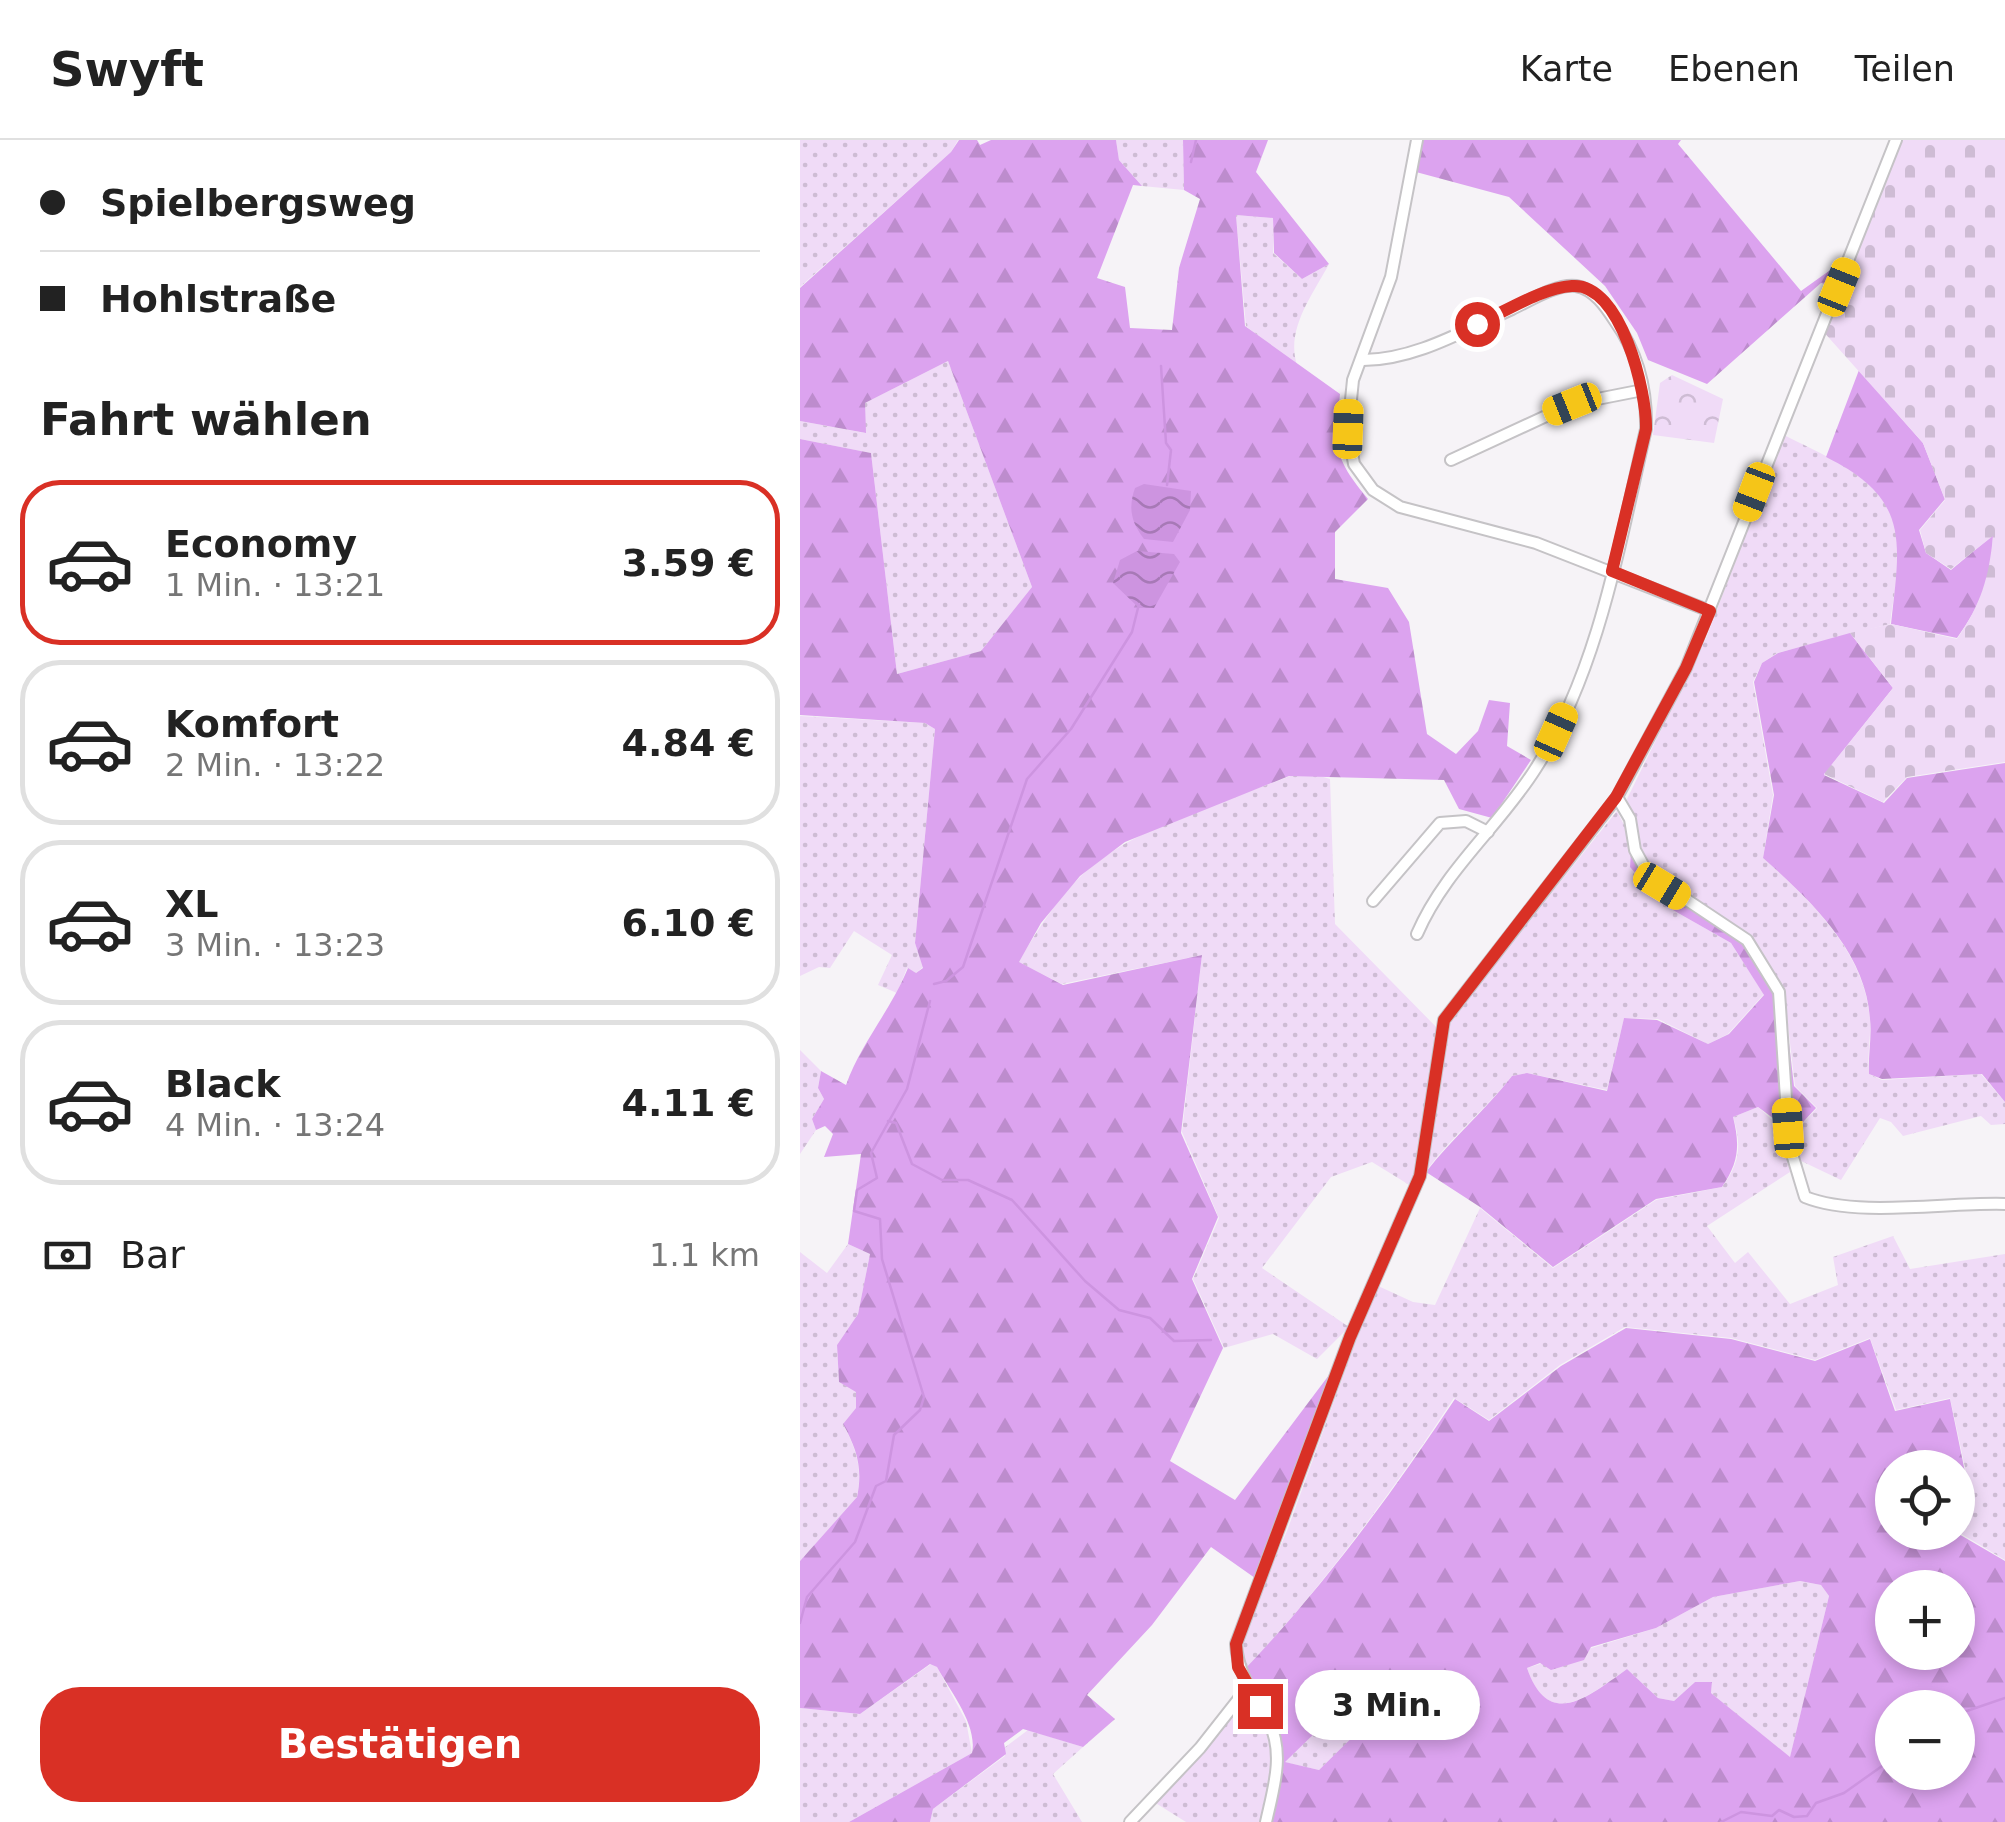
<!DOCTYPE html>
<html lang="de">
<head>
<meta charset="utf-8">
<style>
	:root { --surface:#fff; --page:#f6f6f6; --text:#222; --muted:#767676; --line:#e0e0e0; --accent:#d93025 }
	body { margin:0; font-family:"DejaVu Sans",sans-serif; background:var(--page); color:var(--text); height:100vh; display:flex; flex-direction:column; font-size:38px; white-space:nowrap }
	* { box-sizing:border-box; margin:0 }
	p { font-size:32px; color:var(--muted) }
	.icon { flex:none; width:55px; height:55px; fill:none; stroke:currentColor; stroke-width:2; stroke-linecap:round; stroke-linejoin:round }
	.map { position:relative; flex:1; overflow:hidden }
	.sheet { display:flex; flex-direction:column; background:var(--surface); width:800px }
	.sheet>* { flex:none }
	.banner { display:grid; align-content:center; height:220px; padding:0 40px; background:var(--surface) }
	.controls { position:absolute; left:1075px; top:1310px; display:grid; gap:20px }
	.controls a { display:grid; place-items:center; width:100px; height:100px; border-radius:50%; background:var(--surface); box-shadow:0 5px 15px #0003; font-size:50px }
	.end { position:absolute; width:45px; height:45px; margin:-22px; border:12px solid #d93025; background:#fff; box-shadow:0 0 0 5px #fff }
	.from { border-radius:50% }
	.bubble { position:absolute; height:70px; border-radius:35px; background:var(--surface); box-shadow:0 5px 15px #0003; font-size:32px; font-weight:700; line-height:70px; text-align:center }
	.car { position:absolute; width:30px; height:60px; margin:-30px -15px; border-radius:12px; box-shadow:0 0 8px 2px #0007; background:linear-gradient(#f5c518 24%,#345 0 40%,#f5c518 0 76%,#345 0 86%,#f5c518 0) }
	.banner b { display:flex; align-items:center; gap:35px; height:95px; font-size:38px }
	.banner b+b { border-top:2px solid var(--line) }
	.banner i { width:25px; height:25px; background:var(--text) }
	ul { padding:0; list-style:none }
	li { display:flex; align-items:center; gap:30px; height:165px; margin:0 20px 15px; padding:0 20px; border:5px solid var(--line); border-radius:40px }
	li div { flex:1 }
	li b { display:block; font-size:38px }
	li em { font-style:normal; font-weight:700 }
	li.on { border-color:var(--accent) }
	li>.icon { width:90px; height:90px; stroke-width:1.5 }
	h2 { padding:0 40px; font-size:45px; line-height:120px }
	.pay { display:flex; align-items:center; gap:25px; height:110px; padding:0 40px; font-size:38px }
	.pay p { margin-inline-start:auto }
	.primary-button { display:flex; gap:20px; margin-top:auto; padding:20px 40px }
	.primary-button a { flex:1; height:115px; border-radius:40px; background:var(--accent); color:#fff; font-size:40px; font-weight:700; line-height:115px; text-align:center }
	header { display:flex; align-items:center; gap:60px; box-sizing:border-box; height:140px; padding:0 50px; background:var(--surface); border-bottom:2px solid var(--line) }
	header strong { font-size:48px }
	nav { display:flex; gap:55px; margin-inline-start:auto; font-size:35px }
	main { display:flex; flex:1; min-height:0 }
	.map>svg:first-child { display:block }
	.grass { fill:url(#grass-dots) }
	.forest { fill:url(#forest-firs); fill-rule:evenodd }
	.cemetery { fill:url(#cemetery-stones) }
	.park { fill:url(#park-crowns) }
	.water { fill:url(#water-waves) }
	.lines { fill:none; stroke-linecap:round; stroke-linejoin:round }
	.stream { stroke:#cd94e0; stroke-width:2.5 }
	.minor-casing { stroke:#c5c3c6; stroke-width:14 }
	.minor { stroke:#fff; stroke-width:10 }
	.route { stroke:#d93025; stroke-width:12 }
</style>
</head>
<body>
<header>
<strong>Swyft</strong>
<nav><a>Karte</a><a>Ebenen</a><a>Teilen</a></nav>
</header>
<main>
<section class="sheet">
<div class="banner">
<b><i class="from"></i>Spielbergsweg</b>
<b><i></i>Hohlstraße</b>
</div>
<h2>Fahrt wählen</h2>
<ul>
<li class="on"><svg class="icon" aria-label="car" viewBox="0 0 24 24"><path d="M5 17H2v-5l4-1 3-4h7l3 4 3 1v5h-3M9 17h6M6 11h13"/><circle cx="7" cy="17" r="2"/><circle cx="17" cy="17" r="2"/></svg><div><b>Economy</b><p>1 Min. · 13:21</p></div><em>3.59 €</em></li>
<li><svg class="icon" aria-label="car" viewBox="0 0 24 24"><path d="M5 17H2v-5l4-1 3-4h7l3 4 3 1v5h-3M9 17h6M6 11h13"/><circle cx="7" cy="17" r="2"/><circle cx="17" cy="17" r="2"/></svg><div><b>Komfort</b><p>2 Min. · 13:22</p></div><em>4.84 €</em></li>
<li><svg class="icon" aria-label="car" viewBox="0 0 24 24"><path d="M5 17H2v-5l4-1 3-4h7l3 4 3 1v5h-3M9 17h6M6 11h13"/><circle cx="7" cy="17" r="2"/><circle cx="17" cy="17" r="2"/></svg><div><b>XL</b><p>3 Min. · 13:23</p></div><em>6.10 €</em></li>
<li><svg class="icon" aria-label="car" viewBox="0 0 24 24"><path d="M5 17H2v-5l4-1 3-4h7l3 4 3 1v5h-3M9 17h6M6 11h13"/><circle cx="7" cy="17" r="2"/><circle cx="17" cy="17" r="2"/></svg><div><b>Black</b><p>4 Min. · 13:24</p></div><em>4.11 €</em></li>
</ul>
<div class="pay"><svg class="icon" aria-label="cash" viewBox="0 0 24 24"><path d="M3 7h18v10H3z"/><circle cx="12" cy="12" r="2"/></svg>Bar<p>1.1 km</p></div>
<div class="primary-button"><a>Bestätigen</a></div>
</section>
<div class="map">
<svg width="1205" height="1682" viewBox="0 0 1205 1682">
	<defs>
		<pattern id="grass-dots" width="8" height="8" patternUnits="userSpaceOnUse" patternTransform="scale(2.5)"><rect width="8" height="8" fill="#f0dbf7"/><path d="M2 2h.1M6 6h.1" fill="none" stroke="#cebcd4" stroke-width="1.8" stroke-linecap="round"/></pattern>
		<pattern id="forest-firs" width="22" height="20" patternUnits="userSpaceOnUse" patternTransform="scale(2.5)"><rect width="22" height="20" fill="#dca3ef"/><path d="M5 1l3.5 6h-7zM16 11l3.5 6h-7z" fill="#bd8ccd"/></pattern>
		<pattern id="cemetery-stones" width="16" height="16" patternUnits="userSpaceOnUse" patternTransform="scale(2.5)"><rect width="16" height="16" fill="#f0dbf7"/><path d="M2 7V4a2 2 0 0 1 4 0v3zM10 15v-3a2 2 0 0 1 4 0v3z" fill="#cebcd4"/></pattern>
		<pattern id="park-crowns" width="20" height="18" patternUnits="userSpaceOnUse" patternTransform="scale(2.5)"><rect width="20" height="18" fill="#f0dbf7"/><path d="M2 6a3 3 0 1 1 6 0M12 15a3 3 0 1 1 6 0" fill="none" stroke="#cebcd4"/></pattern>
		<pattern id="water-waves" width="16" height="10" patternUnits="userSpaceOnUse" patternTransform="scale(2.5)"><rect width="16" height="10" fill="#cd94e0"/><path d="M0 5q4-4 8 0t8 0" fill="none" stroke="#a779b6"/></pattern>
	</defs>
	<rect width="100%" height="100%" fill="#f6f3f7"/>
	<g class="grass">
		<path d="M0,0H158L151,12L0,147Z"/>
		<path d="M316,0H383L384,50L342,46L319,20Z"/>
		<path d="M436,75L473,78V113L502,139L529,124C512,156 484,191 498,228L446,186Z"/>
		<path d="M148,221L232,447L181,511L97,534L71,313L0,299V281L65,293V263Z"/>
		<path d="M984,295C1029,318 1098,344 1100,404C1100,430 1093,458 1090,484L977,513L962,523L953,542L973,655L963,718C1010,760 1065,812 1070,879C1071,897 1067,915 1069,934L1082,940L1181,934L1205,962V984L1191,985L1181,976L1103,996L1091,982L1080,978L1041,1040L995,1018L993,994L1017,968L995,946L984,851L949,798L851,733L839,711L827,659L906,498Z"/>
		<path d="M0,576L125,583L135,589L115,803L123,827L116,833L107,828L97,853L78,845L92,815L54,791L30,828L19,827L0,836Z"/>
		<path d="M513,634L530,639L535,784L644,895L648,882L817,671L864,765L931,803L964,854L928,894L908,904L858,879L824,878L807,950L727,933L712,936C685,970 652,996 626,1031L619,1029L611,1046L572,1022L531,1037L462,1128L549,1187L517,1219L473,1194L424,1208L393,1139L419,1078L382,992L402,815L262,844L218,822C237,792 256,759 282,735C338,684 422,664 490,636Z"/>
		<path d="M0,910L21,931L18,948L24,959L12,979L16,990L0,1014Z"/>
		<path d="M958,967L982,989L990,1032L907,1086L935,1123L948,1112L990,1164L1038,1145L1033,1117L1093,1096L1110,1129L1205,1114V1420L1158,1392V1335L1166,1332L1150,1258L1096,1270L1070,1198L1015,1220L931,1198L825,1187L760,1225L689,1280L654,1258C590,1355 523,1446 444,1531L443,1491L487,1391L576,1145L613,1162L635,1165L680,1068L753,1128L856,1060L922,1047C940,1023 942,1005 933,977Z"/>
		<path d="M48,1104L70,1114L58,1174L37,1205L39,1242L56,1251V1268L43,1284C56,1309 63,1328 57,1357L0,1421V1112L27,1133Z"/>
		<path d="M1000,1441L1021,1445L1029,1456L990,1618L911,1553L912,1543L895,1542L874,1561L858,1558L827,1529C789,1555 749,1592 727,1528L856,1488L913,1457Z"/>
		<path d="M131,1524L137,1527L166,1581L172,1613L49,1682H0V1568L60,1574Z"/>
		<path d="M558,1550L576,1575L519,1630L484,1622Z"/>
		<path d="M448,1552C477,1604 476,1625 463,1682H386L354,1662Z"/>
		<path d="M228,1590L283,1607L253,1634L282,1682H130L133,1669L205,1616L204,1608Z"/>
	</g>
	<g class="forest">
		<path d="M159,0H177L180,5L191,0H316L319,20L342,46L333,45L297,138L325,147L330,188L372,190L379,128L400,59L384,50L383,0H468L456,32L529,124L502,139L474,113L473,78L436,75L445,186L540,254C535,308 533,317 568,359L535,392V439L588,448L609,482L627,594L656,614L678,591L689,560L710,563L707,606L731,620L692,678L659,669L644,640L489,636L325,702L280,736L241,783L219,822L263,845L402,815L381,993L418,1077L392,1139L423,1208L370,1321L435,1360L535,1227L455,1438L411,1407L352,1485L287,1555L315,1579L283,1607L223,1589L204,1603L206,1614L133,1669L130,1682H49L172,1613C178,1585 150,1551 137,1527L130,1524L60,1574L0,1568V1421L57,1357C63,1329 57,1309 43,1284L56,1268V1252L39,1242L37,1205L58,1174L70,1114L48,1104L61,1014L24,1017L33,994L25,986L16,990L12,979L24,959L18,948L21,931L46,945C61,903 91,870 108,828L116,833L123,828L115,803L135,589L125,583L0,575V299L71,313L97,534L181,511L232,447L148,221L65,263L66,293L0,281V148L151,12Z"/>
		<path d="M623,0H881L878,4L1001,151L1040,123L1049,122L1039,147L1021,143L907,244L848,220L837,193L805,146L709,57L616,32Z"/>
		<path d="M1059,230L1123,303L1145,359L1119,390L1126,413L1151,430L1193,395C1192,437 1181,465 1157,498L1091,484C1100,402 1111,359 1026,317Z"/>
		<path d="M1050,493L1093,548L1024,635L1084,663L1107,638L1205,623V962L1182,934L1082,939L1069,934C1068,915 1072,897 1070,879C1066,812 1010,760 963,718L974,655L954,542L962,523L978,513Z"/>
		<path d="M831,713C869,772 947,780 975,850C980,863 978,883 979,897L989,903L994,946L1016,968L993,993L958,967L933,977C940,1005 939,1022 922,1047L856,1059L753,1127L680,1067L626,1032C653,997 685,971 712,936L727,933L807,951L824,878L857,880L908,904L929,894L964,855L931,803L864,765L830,727Z"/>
		<path d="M826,1188L931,1199L1015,1221L1070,1199L1095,1271L1150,1259L1165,1332L1158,1334V1328H1092V1392L1157,1393L1205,1421V1682H469C489,1603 483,1600 444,1530C524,1446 591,1355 655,1259L689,1281L761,1226ZM1000,1441L1021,1445L1029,1456L990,1617L911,1553L912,1542H895L874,1561L858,1558L827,1529C790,1555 749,1592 727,1528L740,1523L751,1530L784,1520L791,1507L856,1488L913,1457ZM1092,1448H1158V1512H1092ZM558,1551L575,1575L519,1630L485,1622ZM1092,1568H1158V1632H1092Z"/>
	</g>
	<path class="cemetery" d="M1096,0H1205V622L1107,637L1083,662L1024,634L1093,548L1050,493L1091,484L1157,499C1181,464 1189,438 1193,396L1151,429L1126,413L1120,390L1145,360L1123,303L1021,189Z"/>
	<path class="park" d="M872,235L923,259L914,303L853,295L860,243Z"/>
	<g class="water">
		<path d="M344,344L391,351L390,370L373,402L344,399C331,382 328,368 335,348Z"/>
		<path d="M337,411L374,414L380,422L354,468L338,467L313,443L320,420Z"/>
	</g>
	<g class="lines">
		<g class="stream">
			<path d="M391,22L396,0"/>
			<path d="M361,226L366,303L371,310L367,345"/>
			<path d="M134,844L146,841L163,827L227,639L271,589L332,492L339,464"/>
			<path d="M88,981L96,983L112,1024L142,1040H168L212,1060L285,1141L319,1170L350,1178L374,1201L411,1200"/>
			<path d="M0,1483L7,1457L55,1402L76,1346L86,1341L94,1295L120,1270L124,1257L82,1119L80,1079L54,1071L57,1050L77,1038L71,1013L107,949L130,861"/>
			<path d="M1158,1574L1205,1558"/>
			<path d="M921,1682L941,1672L972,1676L979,1670L994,1677L1007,1676L1016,1663L1044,1653L1092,1619"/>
		</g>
		<g class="minor-casing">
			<g id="minor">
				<path d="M617,0L591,137L553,240L548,289L554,324L573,350L600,367L736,403L910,471"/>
				<path d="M561,220C613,221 665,190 712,169C729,161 758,143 776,146C794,149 806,167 815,181C838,213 847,250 846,289C820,401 799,530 736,628C699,687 645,729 617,794"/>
				<path d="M651,320L772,264L843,250"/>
				<path d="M817,657L830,679L835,710L848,734L947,800L979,852L989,1004L1005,1057C1057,1078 1147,1062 1205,1064"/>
				<path d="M573,761L640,683L666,681L688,692"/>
				<path d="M330,1682L400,1608L448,1547"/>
				<path d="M466,1682C473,1650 485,1614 469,1582C455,1555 438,1536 436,1504L550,1197L620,1036L644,880L817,657L886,528L1096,0"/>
			</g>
		</g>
		<use href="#minor" class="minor"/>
	</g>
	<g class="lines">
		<path class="route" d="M460,1566L438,1527L436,1504L550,1197L620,1036L644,880L816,657L886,528L910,471L812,431L846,289C847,253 821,142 772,146C741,148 705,172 677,184"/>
	</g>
</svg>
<div class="controls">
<a><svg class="icon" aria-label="locate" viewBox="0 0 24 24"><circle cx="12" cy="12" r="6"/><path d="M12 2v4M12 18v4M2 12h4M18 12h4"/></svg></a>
<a>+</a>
<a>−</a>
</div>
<i class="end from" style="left:677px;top:184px"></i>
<i class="end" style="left:460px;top:1566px"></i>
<div class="bubble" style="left:495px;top:1530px;width:185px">3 Min.</div>
<i class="car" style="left:1039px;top:147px;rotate:22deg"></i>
<i class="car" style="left:772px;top:264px;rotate:248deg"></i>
<i class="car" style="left:548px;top:289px;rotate:2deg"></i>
<i class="car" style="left:954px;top:352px;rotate:201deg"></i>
<i class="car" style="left:756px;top:592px;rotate:24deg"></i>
<i class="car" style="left:862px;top:746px;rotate:121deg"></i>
<i class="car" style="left:988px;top:988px;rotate:356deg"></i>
</div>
</main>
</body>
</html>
